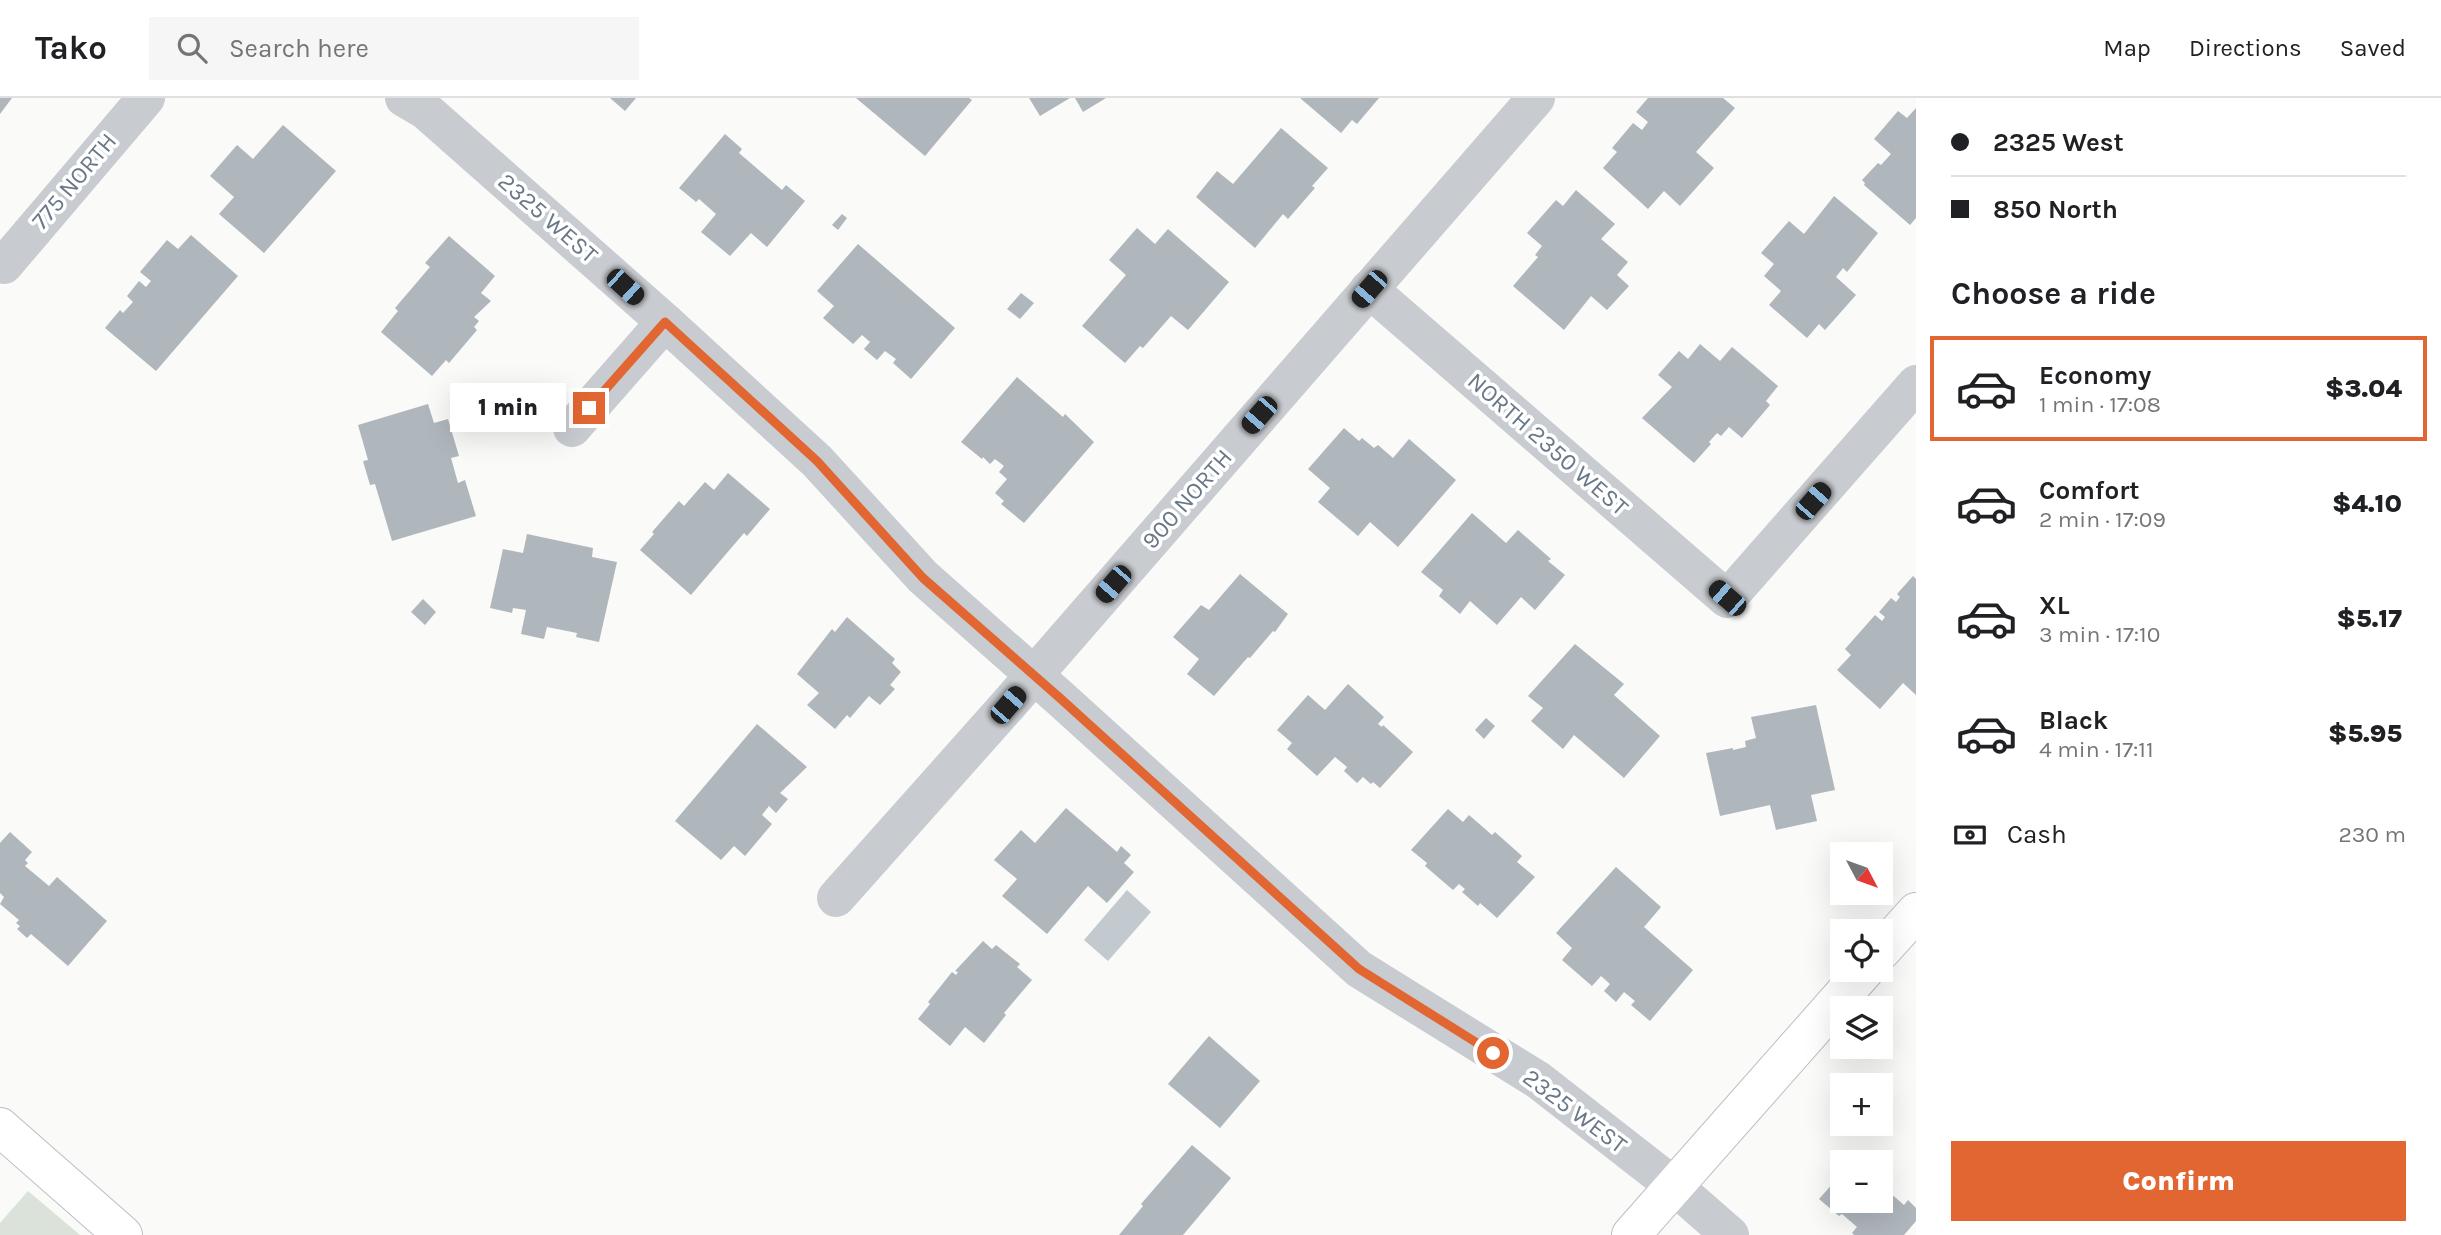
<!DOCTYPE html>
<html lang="en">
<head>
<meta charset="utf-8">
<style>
	:root { --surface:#fff; --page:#f6f6f6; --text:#202124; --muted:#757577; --line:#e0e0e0; --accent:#e16631 }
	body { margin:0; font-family:Karla,sans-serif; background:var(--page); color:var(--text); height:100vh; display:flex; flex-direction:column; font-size:26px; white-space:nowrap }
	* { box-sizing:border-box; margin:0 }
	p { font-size:23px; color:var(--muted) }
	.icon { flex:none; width:38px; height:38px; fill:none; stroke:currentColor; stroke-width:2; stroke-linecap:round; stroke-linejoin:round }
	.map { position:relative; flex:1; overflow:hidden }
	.sheet { display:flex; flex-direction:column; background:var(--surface); width:525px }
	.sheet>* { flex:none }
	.banner { display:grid; align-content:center; height:154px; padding:0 35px; background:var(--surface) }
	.needle { width:46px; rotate:131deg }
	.fabs { position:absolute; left:1830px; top:744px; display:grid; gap:14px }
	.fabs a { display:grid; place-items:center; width:63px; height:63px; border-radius:0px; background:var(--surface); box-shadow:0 7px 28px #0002; font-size:35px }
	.end { position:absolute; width:32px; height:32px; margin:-16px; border:9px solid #e16631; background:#fff; box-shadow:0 0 0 4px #fff }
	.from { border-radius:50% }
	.bubble { position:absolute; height:49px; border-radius:0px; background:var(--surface); box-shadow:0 7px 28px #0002; font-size:23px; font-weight:800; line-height:49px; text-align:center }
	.car { position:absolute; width:21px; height:42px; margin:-21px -10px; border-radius:9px; box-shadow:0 0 5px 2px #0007; background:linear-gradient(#222 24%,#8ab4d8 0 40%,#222 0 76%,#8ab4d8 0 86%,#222 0) }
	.banner b { display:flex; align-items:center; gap:24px; height:66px; font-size:26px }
	.banner b+b { border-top:2px solid var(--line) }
	.banner i { width:18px; height:18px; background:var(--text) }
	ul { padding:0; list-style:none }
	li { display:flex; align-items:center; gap:21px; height:105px; margin:0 14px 10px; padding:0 21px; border:4px solid transparent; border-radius:0px }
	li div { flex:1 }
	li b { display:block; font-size:26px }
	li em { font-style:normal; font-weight:800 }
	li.active { border-color:var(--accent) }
	li>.icon { width:63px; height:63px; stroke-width:1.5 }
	h2 { padding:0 35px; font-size:32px; line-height:84px }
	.pay { display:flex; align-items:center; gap:18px; height:77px; padding:0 35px; font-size:26px }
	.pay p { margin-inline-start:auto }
	.primary-button { display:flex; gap:14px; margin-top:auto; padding:14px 35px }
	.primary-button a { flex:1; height:80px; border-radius:0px; background:var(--accent); color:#fff; font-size:28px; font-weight:800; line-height:80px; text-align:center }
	header { display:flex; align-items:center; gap:42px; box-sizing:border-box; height:98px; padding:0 35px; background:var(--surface); border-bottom:2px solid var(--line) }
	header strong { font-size:33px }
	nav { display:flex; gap:38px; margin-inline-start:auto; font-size:24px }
	.search { width:490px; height:63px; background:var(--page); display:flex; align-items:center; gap:18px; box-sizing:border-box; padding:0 24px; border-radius:0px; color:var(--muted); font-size:26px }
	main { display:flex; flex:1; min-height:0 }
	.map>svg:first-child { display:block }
	.green { fill:#dbe2d9 }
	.water { fill:#c2cacf }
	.building { fill:#afb6bc }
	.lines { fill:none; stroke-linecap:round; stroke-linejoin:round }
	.secondary-casing { stroke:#babfc4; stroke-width:40 }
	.street { stroke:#c8cbcf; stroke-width:38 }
	.secondary { stroke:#fff; stroke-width:38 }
	.route { stroke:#e16631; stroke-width:9 }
	.labels { text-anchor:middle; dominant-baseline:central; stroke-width:7; stroke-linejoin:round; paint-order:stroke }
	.street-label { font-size:24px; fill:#697888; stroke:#fff }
</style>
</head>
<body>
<header>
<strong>Tako</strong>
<div class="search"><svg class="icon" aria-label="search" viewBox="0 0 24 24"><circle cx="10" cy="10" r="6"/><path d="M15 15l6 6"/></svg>Search here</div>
<nav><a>Map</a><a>Directions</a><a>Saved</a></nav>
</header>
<main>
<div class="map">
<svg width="1916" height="1137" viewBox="0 0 1916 1137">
	<rect width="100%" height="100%" fill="#fafaf8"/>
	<path class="green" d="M28,1093L80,1137H0V1125Z"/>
	<path class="water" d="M1127,792L1151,814L1108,863L1084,842Z"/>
	<g class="building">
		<path d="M0,0H12L0,16Z"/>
		<path d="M610,0H636L625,13Z"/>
		<path d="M856,0H969L972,2L925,58Z"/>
		<path d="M1029,0H1070L1040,18Z"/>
		<path d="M1075,0H1106L1083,14Z"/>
		<path d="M1300,0H1379L1357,26L1352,22L1341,35Z"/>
		<path d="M1648,0H1723L1735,10L1696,54L1714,70L1680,108L1664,93L1648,111L1603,70L1617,54L1612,50L1633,25L1642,32L1648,24L1636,14Z"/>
		<path d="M1916,10V120L1910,127L1864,87L1865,85L1862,82L1878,65L1881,67L1891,56L1874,41L1898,13L1907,20Z"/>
		<path d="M283,27L336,73L264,155L219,116L234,99L210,78L237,47L253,61Z"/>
		<path d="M1281,30L1328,70L1312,88L1315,90L1288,121L1283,116L1255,150L1196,99L1217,73L1233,86Z"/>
		<path d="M725,36L742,51L739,55L782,92L786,87L805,103L767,149L751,135L730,158L701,134L716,116L699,101L696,104L679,90Z"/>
		<path d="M1576,92L1615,126L1601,141L1628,164L1617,177L1629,188L1607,212L1591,198L1564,232L1513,188L1538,159L1535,157L1542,148L1527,135L1556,102L1563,108Z"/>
		<path d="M1834,98L1878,135L1847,174L1843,170L1836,179L1856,197L1825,232L1819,226L1807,240L1769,207L1781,193L1764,178L1774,166L1761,155L1789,123L1804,136Z"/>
		<path d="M842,116L847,120L838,132L832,127Z"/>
		<path d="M1137,130L1155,146L1168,131L1229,184L1188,232L1171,218L1143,250L1140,248L1125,265L1082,228L1126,177L1109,162Z"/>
		<path d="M191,137L238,178L156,273L105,230L120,212L123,215L133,204L127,198L139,183L146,189L151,183L140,174L167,142L178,151Z"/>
		<path d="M449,138L495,178L481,195L491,203L474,219L479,223L474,229L477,232L449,265L446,262L432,278L381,234L398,213L395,210L430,169L425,165Z"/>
		<path d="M858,146L955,230L911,281L893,265L896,261L885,253L877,262L864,251L870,244L862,237L853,246L823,220L834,208L817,193Z"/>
		<path d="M1021,195L1034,205L1020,221L1007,211Z"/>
		<path d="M1700,246L1720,263L1732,249L1778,288L1766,303L1770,307L1742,340L1729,329L1721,338L1717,335L1709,344L1711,346L1694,365L1642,320L1672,289L1658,277L1679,253L1688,261Z"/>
		<path d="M1017,279L1063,319L1065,316L1094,344L1024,425L1001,406L1004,403L995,395L1007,381L999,374L1004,368L995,361L990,366L983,359L982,361L961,344Z"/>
		<path d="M428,306L434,325L448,321L459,358L451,360L458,385L465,382L476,418L392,443L375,386L370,387L363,363L368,362L358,327Z"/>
		<path d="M1344,330L1359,343L1362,340L1374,350L1378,347L1393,360L1409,341L1456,382L1398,449L1370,424L1358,438L1318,404L1330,390L1308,371Z"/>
		<path d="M728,375L770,411L747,438L744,435L691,497L640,452L654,436L652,434L679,403L684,408L705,384L714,392Z"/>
		<path d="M1472,415L1506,445L1518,432L1551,461L1548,463L1565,477L1535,512L1521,499L1497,527L1470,503L1460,516L1439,498L1443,492L1421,474Z"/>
		<path d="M527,436L593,450L592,459L617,464L599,544L576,539L577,535L547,529L544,541L521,536L526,512L513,510L512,515L490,510L503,451L523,455Z"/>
		<path d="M1240,476L1288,516L1275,534L1273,533L1250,560L1248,559L1214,598L1187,576L1199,561L1173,539L1201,507L1209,512Z"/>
		<path d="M1913,478L1916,481V597L1903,585L1880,611L1837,572L1851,557L1845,551L1875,517L1882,523L1885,519L1879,514L1891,500L1896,504L1900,499L1897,496Z"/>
		<path d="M423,501L436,514L425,527L411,514Z"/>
		<path d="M847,519L895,561L892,565L901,574L890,587L895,591L880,607L869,598L850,620L847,617L835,631L807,607L819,595L797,576L832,531L835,534Z"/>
		<path d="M1575,546L1624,586L1614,597L1660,638L1624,680L1574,637L1563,651L1531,623L1543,610L1528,598Z"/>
		<path d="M1348,586L1384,619L1378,626L1382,629L1383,627L1413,654L1380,690L1373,684L1371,686L1363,679L1357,685L1344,673L1347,669L1335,659L1317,678L1287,651L1292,645L1277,632L1308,597L1325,612Z"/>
		<path d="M1816,607L1835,692L1811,697L1817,723L1776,732L1770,707L1720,718L1706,655L1733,650V652L1746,649L1745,643L1756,640L1751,619Z"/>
		<path d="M1486,620L1495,628L1484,641L1475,632Z"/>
		<path d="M757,626L807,669L780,695L788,701L776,715L769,708L762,717L772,726L745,758L734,748L721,762L675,723Z"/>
		<path d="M1066,710L1117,754L1121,748L1131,757L1124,765L1134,774L1107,805L1088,788L1047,836L1002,798L1017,781L994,762L1021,732L1035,745Z"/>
		<path d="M1448,711L1463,724L1469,717L1492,737L1495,734L1522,758L1517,764L1535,779L1497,820L1480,805L1478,808L1462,794L1465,791L1459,786L1453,792L1425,768L1427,765L1411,752Z"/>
		<path d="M10,734L32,754L25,762L28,765L25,768L49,788L57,779L107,823L68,868L31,836L27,840L17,831L20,828L16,825L19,822L0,806L4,799L0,795V745Z"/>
		<path d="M1616,769L1661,809L1644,829L1693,872L1650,923L1631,907L1635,903L1624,894L1616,904L1604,893L1610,886L1601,878L1592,888L1562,862L1572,850L1556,835Z"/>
		<path d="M983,843L992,851L996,847L1020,866L1017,869L1032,882L1004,915L1006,917L984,945L965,929L950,948L918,921L930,906L928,904L952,874L956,877L958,874L955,873Z"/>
		<path d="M1209,938L1260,983L1220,1030L1168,986Z"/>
		<path d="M1192,1047L1231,1080L1183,1137H1119L1143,1108L1141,1106Z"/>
		<path d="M1843,1074V1102H1881V1087L1904,1107L1908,1102L1916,1110V1123L1904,1137H1854L1852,1135L1857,1129L1842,1116L1839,1118L1819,1101Z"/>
	</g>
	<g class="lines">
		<g class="secondary-casing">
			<g id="secondary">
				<path d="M1881,853L1916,814"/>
				<path d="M0,1029L123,1137"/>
				<path d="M1631,1137L1865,872"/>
			</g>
		</g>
		<g class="street">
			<path d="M404,0L426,13L665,224L817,363L923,479L1061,601L1359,871L1538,982L1674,1088L1730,1137"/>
			<path d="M4,167L146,0"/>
			<path d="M1369,191L1727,501L1916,286"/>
			<path d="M572,330L665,224"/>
			<path d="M836,800L1008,607L1536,0"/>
		</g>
		<use href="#secondary" class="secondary"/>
	</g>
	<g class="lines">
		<path class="route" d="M589,310L665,224L817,363L923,480L1061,601L1359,871L1493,955"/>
	</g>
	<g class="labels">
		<g class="street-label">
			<text transform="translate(74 83) rotate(-50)">775 NORTH</text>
			<text transform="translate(548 120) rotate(41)">2325 WEST</text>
			<text transform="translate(1548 346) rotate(41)">NORTH 2350 WEST</text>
			<text transform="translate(1187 401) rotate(-49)">900 NORTH</text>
			<text transform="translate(1575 1013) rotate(37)">2325 WEST</text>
		</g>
	</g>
</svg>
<div class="fabs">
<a><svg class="needle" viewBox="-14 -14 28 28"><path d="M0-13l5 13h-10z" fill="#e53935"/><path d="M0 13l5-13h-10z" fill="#757577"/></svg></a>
<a><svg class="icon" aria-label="locate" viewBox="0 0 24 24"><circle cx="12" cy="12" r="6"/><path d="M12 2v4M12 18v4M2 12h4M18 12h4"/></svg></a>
<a><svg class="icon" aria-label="layers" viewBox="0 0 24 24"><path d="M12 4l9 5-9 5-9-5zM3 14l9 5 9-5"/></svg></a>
<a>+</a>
<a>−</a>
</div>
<i class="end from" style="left:1493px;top:955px"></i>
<i class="end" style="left:589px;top:310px"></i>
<div class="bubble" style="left:450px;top:285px;width:116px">1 min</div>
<i class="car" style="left:625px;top:189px;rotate:132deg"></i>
<i class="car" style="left:1369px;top:191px;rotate:221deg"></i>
<i class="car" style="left:1259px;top:317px;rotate:221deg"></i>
<i class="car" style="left:1813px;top:403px;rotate:41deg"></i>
<i class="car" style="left:1113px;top:486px;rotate:221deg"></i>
<i class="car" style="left:1727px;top:500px;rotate:311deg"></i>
<i class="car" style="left:1008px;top:607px;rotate:41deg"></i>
</div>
<section class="sheet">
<div class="banner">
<b><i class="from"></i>2325 West</b>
<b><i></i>850 North</b>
</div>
<h2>Choose a ride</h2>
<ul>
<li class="active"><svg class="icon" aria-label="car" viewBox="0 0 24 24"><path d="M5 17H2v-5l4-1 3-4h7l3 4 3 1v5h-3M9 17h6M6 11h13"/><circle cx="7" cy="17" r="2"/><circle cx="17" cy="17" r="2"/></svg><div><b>Economy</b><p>1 min · 17:08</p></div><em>$3.04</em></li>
<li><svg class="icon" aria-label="car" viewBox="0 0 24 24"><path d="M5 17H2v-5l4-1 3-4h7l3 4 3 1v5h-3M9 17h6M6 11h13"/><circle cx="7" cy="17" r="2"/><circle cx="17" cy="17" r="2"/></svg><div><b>Comfort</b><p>2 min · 17:09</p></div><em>$4.10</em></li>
<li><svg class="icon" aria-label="car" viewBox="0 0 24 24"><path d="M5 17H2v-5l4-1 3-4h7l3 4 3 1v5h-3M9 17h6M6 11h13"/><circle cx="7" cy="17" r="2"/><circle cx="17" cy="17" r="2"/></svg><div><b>XL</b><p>3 min · 17:10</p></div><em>$5.17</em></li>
<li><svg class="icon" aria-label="car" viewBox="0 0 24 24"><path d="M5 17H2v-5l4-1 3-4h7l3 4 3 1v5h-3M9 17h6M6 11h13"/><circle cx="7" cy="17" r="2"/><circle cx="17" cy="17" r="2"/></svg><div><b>Black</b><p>4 min · 17:11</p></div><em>$5.95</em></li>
</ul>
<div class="pay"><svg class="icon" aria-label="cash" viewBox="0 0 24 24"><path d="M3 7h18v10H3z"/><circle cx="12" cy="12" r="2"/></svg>Cash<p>230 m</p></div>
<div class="primary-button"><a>Confirm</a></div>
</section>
</main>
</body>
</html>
